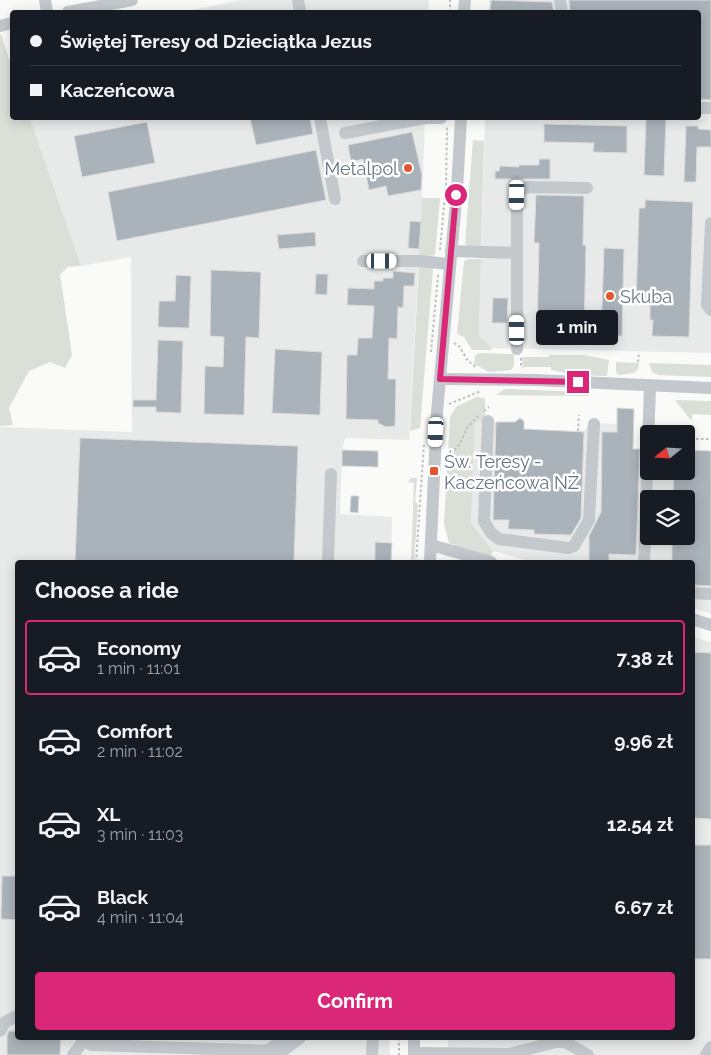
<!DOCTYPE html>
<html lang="en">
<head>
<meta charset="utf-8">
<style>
	:root { --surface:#171b24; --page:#242831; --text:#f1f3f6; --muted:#9ea1a6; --line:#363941; --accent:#db2777 }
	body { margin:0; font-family:Raleway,sans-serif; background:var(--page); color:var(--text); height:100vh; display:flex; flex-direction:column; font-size:19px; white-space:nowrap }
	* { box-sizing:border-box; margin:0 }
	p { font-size:16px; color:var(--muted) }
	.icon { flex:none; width:28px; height:28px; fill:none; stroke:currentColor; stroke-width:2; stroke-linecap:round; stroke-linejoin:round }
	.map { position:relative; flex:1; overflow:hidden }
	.details { position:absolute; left:15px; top:560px; width:680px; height:480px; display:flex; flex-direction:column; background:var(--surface); border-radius:5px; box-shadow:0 2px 12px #0003 }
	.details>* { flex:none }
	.top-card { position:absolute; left:10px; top:10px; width:691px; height:110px; border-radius:5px; box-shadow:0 2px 12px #0003; display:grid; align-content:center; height:110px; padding:0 20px; background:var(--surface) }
	.needle { width:32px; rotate:252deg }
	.fabs { position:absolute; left:640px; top:425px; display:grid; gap:10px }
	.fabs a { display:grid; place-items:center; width:55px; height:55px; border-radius:5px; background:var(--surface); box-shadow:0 2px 12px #0003; font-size:25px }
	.end { position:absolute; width:22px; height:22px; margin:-11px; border:6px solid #db2777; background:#fff; box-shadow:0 0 0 2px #fff }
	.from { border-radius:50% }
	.bubble { position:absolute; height:35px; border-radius:5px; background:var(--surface); box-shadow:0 2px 12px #0003; font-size:16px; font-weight:700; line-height:35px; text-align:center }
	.car { position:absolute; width:15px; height:30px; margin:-15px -8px; border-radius:6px; box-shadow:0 0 4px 1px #0007; background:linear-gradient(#fff 24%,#345 0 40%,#fff 0 76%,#345 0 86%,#fff 0) }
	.top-card b { display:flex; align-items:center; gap:18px; height:48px; font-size:19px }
	.top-card b+b { border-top:1px solid var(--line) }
	.top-card i { width:12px; height:12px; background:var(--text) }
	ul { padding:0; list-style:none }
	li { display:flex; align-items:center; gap:15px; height:75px; margin:0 10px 8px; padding:0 10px; border:2px solid transparent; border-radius:5px }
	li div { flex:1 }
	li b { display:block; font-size:19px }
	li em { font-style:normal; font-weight:700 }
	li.current { border-color:var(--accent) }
	li>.icon { width:45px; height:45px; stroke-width:1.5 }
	h2 { padding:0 20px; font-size:22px; line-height:60px }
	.primary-button { display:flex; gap:10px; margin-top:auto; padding:10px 20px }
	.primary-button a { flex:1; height:58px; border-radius:5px; background:var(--accent); color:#fff; font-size:20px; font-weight:700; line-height:58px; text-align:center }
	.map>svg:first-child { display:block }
	.built { fill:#e8e9e9; fill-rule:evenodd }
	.green { fill:#dadfd7 }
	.building { fill:#aab3b9; stroke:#dcdcda }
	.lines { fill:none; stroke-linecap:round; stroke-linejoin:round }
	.path { stroke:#bbbfc2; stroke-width:2; stroke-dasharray:2.5 2.5; stroke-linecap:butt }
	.minor { stroke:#c3c8cc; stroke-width:12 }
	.route { stroke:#db2777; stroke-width:6 }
	.poi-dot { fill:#e4572e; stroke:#fff; stroke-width:2 }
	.labels { text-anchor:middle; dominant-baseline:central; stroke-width:5; stroke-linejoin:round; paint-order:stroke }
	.poi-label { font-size:18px; fill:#657683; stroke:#fff; text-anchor:start }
</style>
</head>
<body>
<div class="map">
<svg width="711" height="1055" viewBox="0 0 711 1055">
	<rect width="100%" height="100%" fill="#fafaf8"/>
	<g class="built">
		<path d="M241,0H429L428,12H183Z"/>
		<path d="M489,0H711V353L492,348L479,335L485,118H699V12H489Z"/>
		<path d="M30,118H425L422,198L409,440L345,438L342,450L340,514L392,517L391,562H18V1038H389L390,1055H0V427L132,432L131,257L81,266Z"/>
		<path d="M617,408L634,409L633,449H649V471H686V450L711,451V614L693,608L692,562H533L493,551L471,523L475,421L515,422L520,418L524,421L520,430L584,431L589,423L617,424ZM649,499H686V536H649Z"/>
		<path d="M693,637L711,642V1055H448V1040L456,1038H692Z"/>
	</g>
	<g class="green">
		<path d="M1,34L12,68V118H30L81,266L68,267L60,274L72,355L65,368L50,362L29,371L9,408L13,425L0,426V35Z"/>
		<path d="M473,140L484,141L481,247H470L465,244Z"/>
		<path d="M422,198H440L435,255L419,257Z"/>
		<path d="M469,259H481L479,335L492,348L491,350H472L464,337L457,334L464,261Z"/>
		<path d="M419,265L431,267L433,269L420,428L410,431Z"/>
		<path d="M479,353L514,354V366L511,370L489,372L474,364L475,356Z"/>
		<path d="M549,355H584L609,360L607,376L576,375L551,370V367H523L522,357H549Z"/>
		<path d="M616,362L639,363L638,369L634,373L618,375L616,372Z"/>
		<path d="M649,363L711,365V377L658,375L652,372Z"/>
		<path d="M505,389L585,392L589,396L496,395Z"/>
		<path d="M476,397L485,398V421L475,422L471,523L493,551L490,559L449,543L444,524L450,417L456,407Z"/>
		<path d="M675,400L711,401V415L692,414V420L690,419Z"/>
		<path d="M411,478H417L415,501L418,505L414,562H411L414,483L408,482Z"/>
	</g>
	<g class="building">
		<path d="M491,0L552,2L554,12H490Z"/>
		<path d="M569,0H711V100L699,99V12H570Z"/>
		<path d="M250,118H310L313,134L256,145Z"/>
		<path d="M646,118H666L664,176L644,175Z"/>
		<path d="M147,122L155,163L82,177L74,136Z"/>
		<path d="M544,124L627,126V153L593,152L594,143L544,142Z"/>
		<path d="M686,126H698V129L711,130V147H697L696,182H684Z"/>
		<path d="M412,132L422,175L421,190L388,196L386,186L369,190L363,159L351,162L348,145Z"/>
		<path d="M316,150L326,200L117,241L108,192Z"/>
		<path d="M539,159H550V179H495V171H499L500,166L519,167V165H539Z"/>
		<path d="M536,195L584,196L583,245H586L584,336L537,335L539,243H534Z"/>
		<path d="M645,200L693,202L689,337L652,336L653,320H650V303H636L639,208H645Z"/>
		<path d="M410,221L421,222L419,249L408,248Z"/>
		<path d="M315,232L316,246L279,249L277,235Z"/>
		<path d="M604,248L624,249L622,336H601Z"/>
		<path d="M211,270L261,272L259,338L246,337L244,415L204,414L205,366L223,367L224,337L210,336Z"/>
		<path d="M393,271L415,273L414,286H404L403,308L398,307L397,339L389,338L388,379H396L395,426L386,427L378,423V420L346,419L347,355H357L358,338H372L374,306L347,305L348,288L374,289V281H383V278H393Z"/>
		<path d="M316,274H328L327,295L315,294Z"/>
		<path d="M176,275L191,276L189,328L158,327L159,301H175Z"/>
		<path d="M493,298H508L507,323H492Z"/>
		<path d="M158,340L183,341L181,413L156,412V407H133V400H156Z"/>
		<path d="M275,349L322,352L320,415L272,413Z"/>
		<path d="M617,408L634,409L633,449H640L636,555L609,554V562H589V536L601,512L602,432H617Z"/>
		<path d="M520,418L524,421V429L584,432L581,518L571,535L534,534V530L508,529L509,520H493L496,422H515Z"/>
		<path d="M80,438L298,446L294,562H75Z"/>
		<path d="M342,450L378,451V467L342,466Z"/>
		<path d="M686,450L711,451V586L692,585V562H672V536H686V499H673L674,471H686Z"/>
		<path d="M351,496H359L358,513L350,512Z"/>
		<path d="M375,542L392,543L391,562H375Z"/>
		<path d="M692,652L711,653V819L692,818Z"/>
		<rect x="692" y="845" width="19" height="114"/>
		<path d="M2,876H18V920L1,919Z"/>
		<path d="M9,1031H18V1038H61L60,1055H7V1035Z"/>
	</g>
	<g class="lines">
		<g class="path">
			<path d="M450,12V0"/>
			<path d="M440,250L446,184L447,127"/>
			<path d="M454,343L459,346L468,361L477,368"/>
			<path d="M431,352L438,275"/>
			<path d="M521,358V366L523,368"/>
			<path d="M638,362L639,352"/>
			<path d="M449,404L481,391"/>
			<path d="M484,411L489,407"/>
			<path d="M578,431L579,415"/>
			<path d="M686,439H711"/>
			<path d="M447,457L459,445L467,428L478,416"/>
			<path d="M416,562L424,444"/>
			<path d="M399,1038V1055"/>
		</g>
		<g class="minor">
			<path d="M45,0L47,12"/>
			<path d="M298,0L300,12"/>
			<path d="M560,0L562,12"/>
			<path d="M68,12L132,0"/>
			<path d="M464,12L465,0"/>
			<path d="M0,26L12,23"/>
			<path d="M699,108H711"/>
			<path d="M320,118L335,199"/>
			<path d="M345,133L425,118H441"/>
			<path d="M711,223L707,305L711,310"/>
			<path d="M451,251L516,253"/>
			<path d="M363,261H419L450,264"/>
			<path d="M517,349V195L520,190L527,187L587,188"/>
			<path d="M440,379L535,380L711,388"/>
			<path d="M488,421L484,521L491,533L499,539L568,548L574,546L589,520L594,424"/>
			<path d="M431,545L491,562"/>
			<path d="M328,562L331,474"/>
			<path d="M430,562L437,412L457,190L461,118"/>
			<path d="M644,562L650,386"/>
			<path d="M692,593L711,594"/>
			<path d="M692,619L711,625"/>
			<path d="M0,1031L5,1022L18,1015"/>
			<path d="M82,1038L91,1045L278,1051L284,1050L300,1038"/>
			<path d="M414,1038V1055"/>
			<path d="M267,1051L273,1047L282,1038"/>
			<path d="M414,1053L509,1054L556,1042H565L588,1055"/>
			<path d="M73,1055L84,1040"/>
			<path d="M372,1055L373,1038"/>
			<path d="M706,1055L711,1047"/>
		</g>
	</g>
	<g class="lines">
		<path class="route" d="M456,195L440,379L578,382"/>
	</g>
	<g class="poi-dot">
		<circle cx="408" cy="168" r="5"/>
		<circle cx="610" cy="296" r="5"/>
		<rect x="429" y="466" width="10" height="10" rx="2.5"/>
	</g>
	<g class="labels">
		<g class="poi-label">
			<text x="398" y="168" text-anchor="end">Metalpol</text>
			<text x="620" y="296">Skuba</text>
			<text x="444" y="461">Św. Teresy -<tspan x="444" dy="21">Kaczeńcowa NŻ</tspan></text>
		</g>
	</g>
</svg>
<div class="fabs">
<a><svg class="needle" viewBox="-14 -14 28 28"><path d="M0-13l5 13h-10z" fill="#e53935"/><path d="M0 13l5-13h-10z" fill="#9ea1a6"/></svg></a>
<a><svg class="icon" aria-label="layers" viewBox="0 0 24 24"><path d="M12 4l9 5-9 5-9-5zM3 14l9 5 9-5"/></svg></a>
</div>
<i class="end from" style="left:456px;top:195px"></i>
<i class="end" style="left:578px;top:382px"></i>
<div class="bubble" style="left:536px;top:310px;width:82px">1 min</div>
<i class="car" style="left:517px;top:195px;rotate:181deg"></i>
<i class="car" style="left:382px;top:261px;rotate:90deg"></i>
<i class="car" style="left:517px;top:330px;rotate:359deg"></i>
<i class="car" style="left:436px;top:432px;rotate:183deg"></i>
<div class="top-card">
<b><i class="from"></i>Świętej Teresy od Dzieciątka Jezus</b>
<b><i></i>Kaczeńcowa</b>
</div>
<section class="details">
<h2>Choose a ride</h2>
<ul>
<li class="current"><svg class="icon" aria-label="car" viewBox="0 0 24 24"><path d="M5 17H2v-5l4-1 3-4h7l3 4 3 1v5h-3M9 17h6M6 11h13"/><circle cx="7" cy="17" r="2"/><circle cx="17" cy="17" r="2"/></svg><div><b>Economy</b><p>1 min · 11:01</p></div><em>7.38 zł</em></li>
<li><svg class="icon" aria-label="car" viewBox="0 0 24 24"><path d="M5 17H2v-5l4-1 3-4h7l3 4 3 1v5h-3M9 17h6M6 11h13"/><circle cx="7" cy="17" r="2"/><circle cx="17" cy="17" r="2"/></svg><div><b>Comfort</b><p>2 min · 11:02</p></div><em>9.96 zł</em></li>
<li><svg class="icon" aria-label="car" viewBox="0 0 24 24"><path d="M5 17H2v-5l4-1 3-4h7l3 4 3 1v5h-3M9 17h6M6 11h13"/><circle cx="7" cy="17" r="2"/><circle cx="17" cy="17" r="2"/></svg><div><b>XL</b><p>3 min · 11:03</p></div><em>12.54 zł</em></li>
<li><svg class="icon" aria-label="car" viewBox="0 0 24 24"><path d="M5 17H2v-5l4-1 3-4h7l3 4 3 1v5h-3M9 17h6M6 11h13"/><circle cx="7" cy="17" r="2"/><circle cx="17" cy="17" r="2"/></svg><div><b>Black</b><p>4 min · 11:04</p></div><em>6.67 zł</em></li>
</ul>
<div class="primary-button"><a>Confirm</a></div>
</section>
</div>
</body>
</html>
